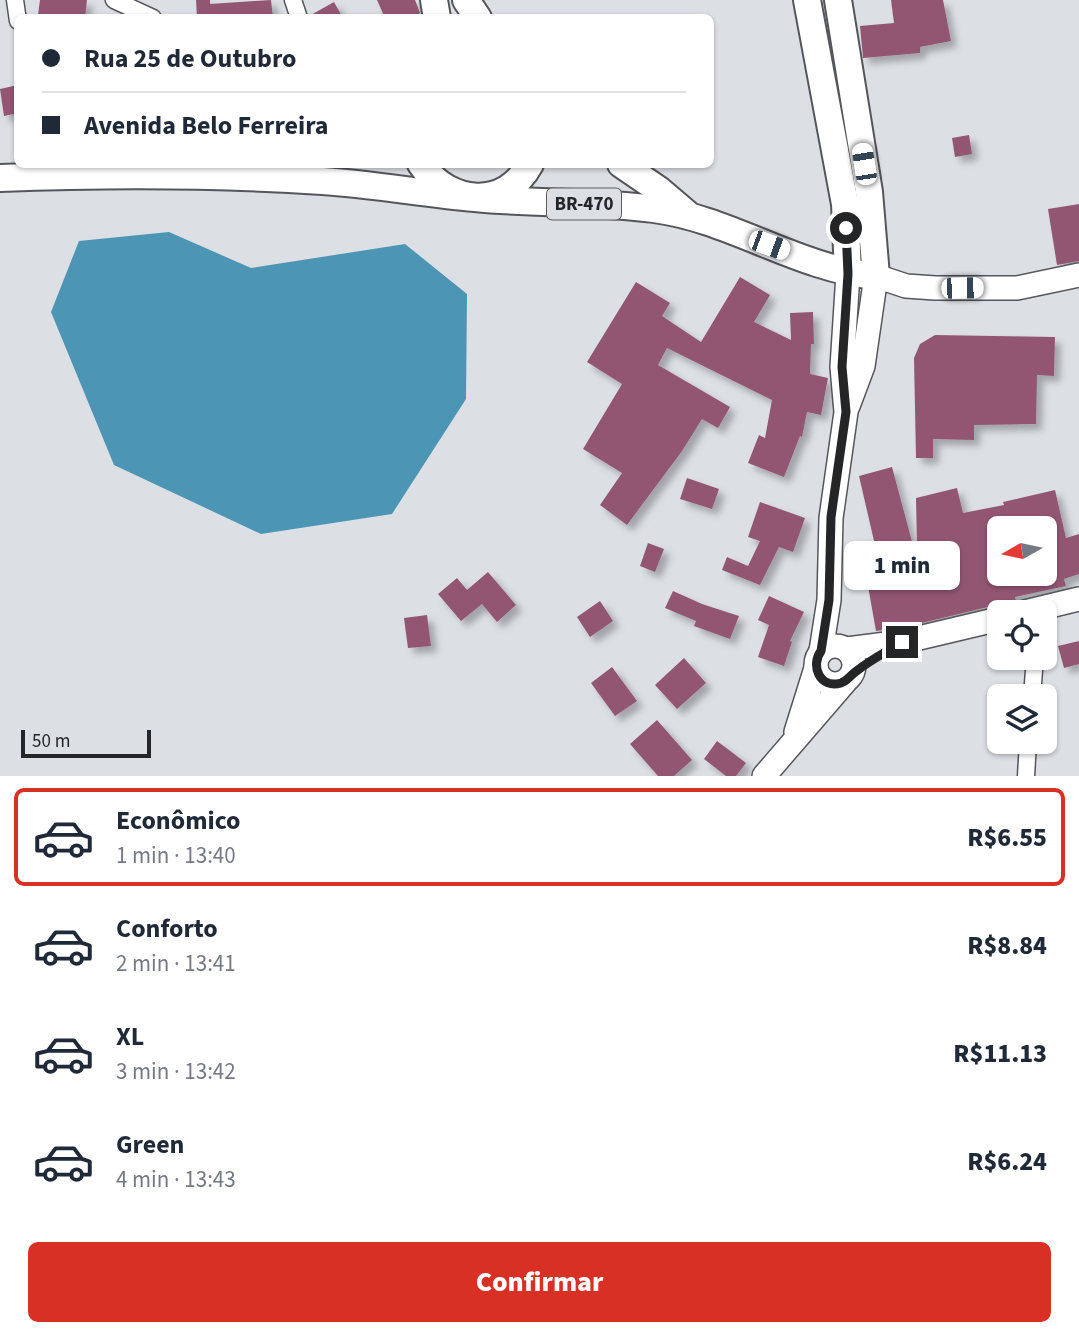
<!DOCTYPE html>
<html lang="pt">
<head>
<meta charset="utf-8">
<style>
	:root { --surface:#fff; --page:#f2f2f3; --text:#1f2937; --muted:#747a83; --line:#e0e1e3; --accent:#d93025 }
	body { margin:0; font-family:"Source Sans 3",sans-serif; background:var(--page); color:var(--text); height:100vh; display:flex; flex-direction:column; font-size:26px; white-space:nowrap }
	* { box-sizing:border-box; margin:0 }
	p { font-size:23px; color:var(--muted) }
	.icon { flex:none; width:38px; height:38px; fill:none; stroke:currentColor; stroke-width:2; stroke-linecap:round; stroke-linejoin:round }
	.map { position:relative; height:776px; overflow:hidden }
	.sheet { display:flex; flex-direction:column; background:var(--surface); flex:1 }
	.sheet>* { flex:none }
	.hud { position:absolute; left:14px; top:14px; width:700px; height:154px; border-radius:10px; box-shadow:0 2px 5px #0004; display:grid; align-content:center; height:154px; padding:0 28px; background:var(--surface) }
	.needle { width:46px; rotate:261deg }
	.buttons { position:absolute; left:987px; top:516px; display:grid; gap:14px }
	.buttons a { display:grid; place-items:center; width:70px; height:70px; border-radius:10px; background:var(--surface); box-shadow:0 2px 5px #0004; font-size:35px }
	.scale { position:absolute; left:21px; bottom:18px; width:130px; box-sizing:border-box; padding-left:7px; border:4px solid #242527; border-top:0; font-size:19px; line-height:24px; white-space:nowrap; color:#242527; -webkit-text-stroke:5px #dcdfe4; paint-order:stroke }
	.end { position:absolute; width:32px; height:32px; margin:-16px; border:9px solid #242527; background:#fff; box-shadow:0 0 0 4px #fff }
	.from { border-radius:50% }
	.bubble { position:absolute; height:49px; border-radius:10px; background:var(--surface); box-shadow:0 2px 5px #0004; font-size:23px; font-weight:800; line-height:49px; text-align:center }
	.car { position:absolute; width:21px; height:42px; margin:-21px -10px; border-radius:9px; box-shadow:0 0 5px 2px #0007; background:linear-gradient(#fff 24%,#345 0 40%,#fff 0 76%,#345 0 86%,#fff 0) }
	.hud b { display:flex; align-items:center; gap:24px; height:66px; font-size:26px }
	.hud b+b { border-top:2px solid var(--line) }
	.hud i { width:18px; height:18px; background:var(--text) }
	ul { padding:12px 0 0; list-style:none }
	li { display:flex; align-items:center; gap:21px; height:98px; margin:0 14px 10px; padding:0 14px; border:4px solid transparent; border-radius:10px }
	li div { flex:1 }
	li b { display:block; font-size:26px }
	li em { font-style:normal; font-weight:800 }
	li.selected { border-color:var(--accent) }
	li>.icon { width:63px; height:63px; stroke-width:1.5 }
	.button { display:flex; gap:14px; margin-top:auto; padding:14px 28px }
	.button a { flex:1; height:80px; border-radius:10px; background:var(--accent); color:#fff; font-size:28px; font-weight:800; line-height:80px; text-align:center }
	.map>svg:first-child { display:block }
	.water { fill:#4d95b4 }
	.building { fill:#925773; fill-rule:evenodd; filter:url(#shadow) }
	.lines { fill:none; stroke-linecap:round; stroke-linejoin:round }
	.street-casing { stroke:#54565b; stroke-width:19 }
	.secondary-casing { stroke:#54565b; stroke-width:26 }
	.primary-casing { stroke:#54565b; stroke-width:30 }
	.street { stroke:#fff; stroke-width:16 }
	.secondary { stroke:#fff; stroke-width:23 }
	.primary { stroke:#fff; stroke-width:26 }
	.route { stroke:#242527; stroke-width:9 }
	.labels { text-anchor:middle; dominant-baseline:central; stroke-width:7; stroke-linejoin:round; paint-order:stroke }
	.shield { fill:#dcdfe4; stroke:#5b5d60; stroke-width:2 }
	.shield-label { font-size:19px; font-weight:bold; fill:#242527 }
</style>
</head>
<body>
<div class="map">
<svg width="1079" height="776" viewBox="0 0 1079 776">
	<defs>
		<filter id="shadow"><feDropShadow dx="6" dy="6" stdDeviation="3.5" flood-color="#0004"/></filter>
	</defs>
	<rect width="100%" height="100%" fill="#dcdfe4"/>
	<path class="water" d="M169,232L251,268L405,244L467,294L466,399L392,514L261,534L114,465L51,312L79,241Z"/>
	<g class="building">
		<path d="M40,0H87L85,18L38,15Z"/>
		<path d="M196,0H210V4L271,0L273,18H197Z"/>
		<path d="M377,0H415L420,13L410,18H385Z"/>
		<path d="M891,0H943L951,41L920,47V53L863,58L860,26L894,23Z"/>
		<path d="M334,2L343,18H309V16Z"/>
		<path d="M18,85V113L4,116L0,89Z"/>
		<path d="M969,135L972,154L955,157L952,138Z"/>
		<path d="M1079,204V261L1057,265L1048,209Z"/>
		<path d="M740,277L770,295L754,322L791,340L790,313L813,312L814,344H811L810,374L828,378L821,415L807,412L802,437L800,436L784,477L748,463L759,435L765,438L772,400L667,348L658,365L730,407L718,428L702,419L682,451L627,525L600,505L622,473L583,449L622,384L587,362L636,282L670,303L662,316L701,342Z"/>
		<path d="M935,335L1055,337L1054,376L1037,375L1036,424L974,425V440L933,439V458H916L914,358L920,344Z"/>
		<path d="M892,467L914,549H917L916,498L957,488L963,513L1004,505L1003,502L1055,490L1066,538L1079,534V574L1064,579L1066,586L1015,597L1016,601L1011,612L1004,606L996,605L905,627L876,631L868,586L884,584L859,476ZM999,528H1045V574H999Z"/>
		<path d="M687,478L719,489L712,509L680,499Z"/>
		<path d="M760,502L805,518L793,552L779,547L760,585L722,570L727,557L748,566L760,541L748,537Z"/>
		<path d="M648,543L664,549L655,572L640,566Z"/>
		<path d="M488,572L516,605L497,622L482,604L461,621L438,594L457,578L467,590Z"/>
		<path d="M673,591L702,604L739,616L730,639L694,626L696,621L665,608Z"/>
		<path d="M769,596L804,612L790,641L792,642L784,666L758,657L769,625L758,620Z"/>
		<path d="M600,601L613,621L590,637L577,617Z"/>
		<path d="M427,615L431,646L408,648L404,618Z"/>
		<path d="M1079,641V664L1064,668L1058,646Z"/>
		<path d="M684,658L706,683L677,709L655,685Z"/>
		<path d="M612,667L637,701L615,716L591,683Z"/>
		<path d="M657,720L692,760L674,776H658L630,744Z"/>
		<path d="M717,741L746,763L736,776H726L704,759Z"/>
	</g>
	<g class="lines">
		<g class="street-casing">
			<g id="street">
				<path d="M15,0L18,21"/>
				<path d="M114,0L153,18"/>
				<path d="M293,0L299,18"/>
				<path d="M1032,696L1035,658"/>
				<path d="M1026,776L1028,742"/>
			</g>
		</g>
		<g class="secondary-casing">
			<g id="secondary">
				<path d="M848,406L863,366L876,276L906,286L935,288H1017L1079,275"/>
				<path d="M1025,612L1079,599"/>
				<circle cx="835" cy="665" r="19"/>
				<path d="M847,649L902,642L999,619"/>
				<path d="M821,651L829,600L831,518L846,412L842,367L848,274"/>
				<path d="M796,732L816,668"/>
				<path d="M764,776L845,682"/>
			</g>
		</g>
		<g class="primary-casing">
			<g id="primary">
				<path d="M434,0L437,18"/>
				<path d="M466,0L478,18"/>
				<path d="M807,0L845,204L848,274"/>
				<path d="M421,164C449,205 505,210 530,164"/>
				<path d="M621,164L659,190L686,213"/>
				<path d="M0,178C107,174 215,174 322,181C373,184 424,194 475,198C534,204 595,201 654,209C731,219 798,269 876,276L869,192L838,0"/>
			</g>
		</g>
		<use href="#street" class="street"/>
		<use href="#secondary" class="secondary"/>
		<use href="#primary" class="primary"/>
	</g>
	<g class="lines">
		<path class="route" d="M846,228L848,274L842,367L846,412L831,517L829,600L821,651C810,666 820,689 841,683C847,681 849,677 854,673C868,661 886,652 902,642"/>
	</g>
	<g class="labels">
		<rect class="shield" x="547" y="188.5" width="74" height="31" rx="5"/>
		<g class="shield-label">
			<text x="584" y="204">BR-470</text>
		</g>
	</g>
</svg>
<div class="buttons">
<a><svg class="needle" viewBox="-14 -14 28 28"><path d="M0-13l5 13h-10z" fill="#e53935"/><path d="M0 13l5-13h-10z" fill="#747a83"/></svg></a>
<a><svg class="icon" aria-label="locate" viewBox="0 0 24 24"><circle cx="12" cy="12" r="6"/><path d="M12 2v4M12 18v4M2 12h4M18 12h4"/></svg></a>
<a><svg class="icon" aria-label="layers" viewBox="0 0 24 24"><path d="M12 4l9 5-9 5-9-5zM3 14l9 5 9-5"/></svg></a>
</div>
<div class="scale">50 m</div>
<i class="end from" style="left:846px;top:228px"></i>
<i class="end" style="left:902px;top:642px"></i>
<div class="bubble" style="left:844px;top:541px;width:116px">1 min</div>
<i class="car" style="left:864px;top:164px;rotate:351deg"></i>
<i class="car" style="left:769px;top:245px;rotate:110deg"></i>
<i class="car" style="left:962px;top:288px;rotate:89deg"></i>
<div class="hud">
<b><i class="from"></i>Rua 25 de Outubro</b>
<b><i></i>Avenida Belo Ferreira</b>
</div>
</div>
<section class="sheet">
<ul>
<li class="selected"><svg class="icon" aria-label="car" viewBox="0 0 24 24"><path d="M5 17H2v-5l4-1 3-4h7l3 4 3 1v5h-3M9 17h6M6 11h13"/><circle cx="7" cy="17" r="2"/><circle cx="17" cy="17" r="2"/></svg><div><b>Econômico</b><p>1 min · 13:40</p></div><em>R$6.55</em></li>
<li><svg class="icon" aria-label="car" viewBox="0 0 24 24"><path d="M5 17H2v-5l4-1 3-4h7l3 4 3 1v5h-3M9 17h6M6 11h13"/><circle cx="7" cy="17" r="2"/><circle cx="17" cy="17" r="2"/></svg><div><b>Conforto</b><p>2 min · 13:41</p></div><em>R$8.84</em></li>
<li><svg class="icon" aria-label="car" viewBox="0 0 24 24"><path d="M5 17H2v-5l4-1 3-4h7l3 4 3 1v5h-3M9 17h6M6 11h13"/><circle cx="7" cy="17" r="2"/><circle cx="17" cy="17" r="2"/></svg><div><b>XL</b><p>3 min · 13:42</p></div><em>R$11.13</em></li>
<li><svg class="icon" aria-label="car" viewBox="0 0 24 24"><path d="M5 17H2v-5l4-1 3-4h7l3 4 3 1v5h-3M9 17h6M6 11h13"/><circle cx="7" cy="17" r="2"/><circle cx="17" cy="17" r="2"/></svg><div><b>Green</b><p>4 min · 13:43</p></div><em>R$6.24</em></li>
</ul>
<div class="button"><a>Confirmar</a></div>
</section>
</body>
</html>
